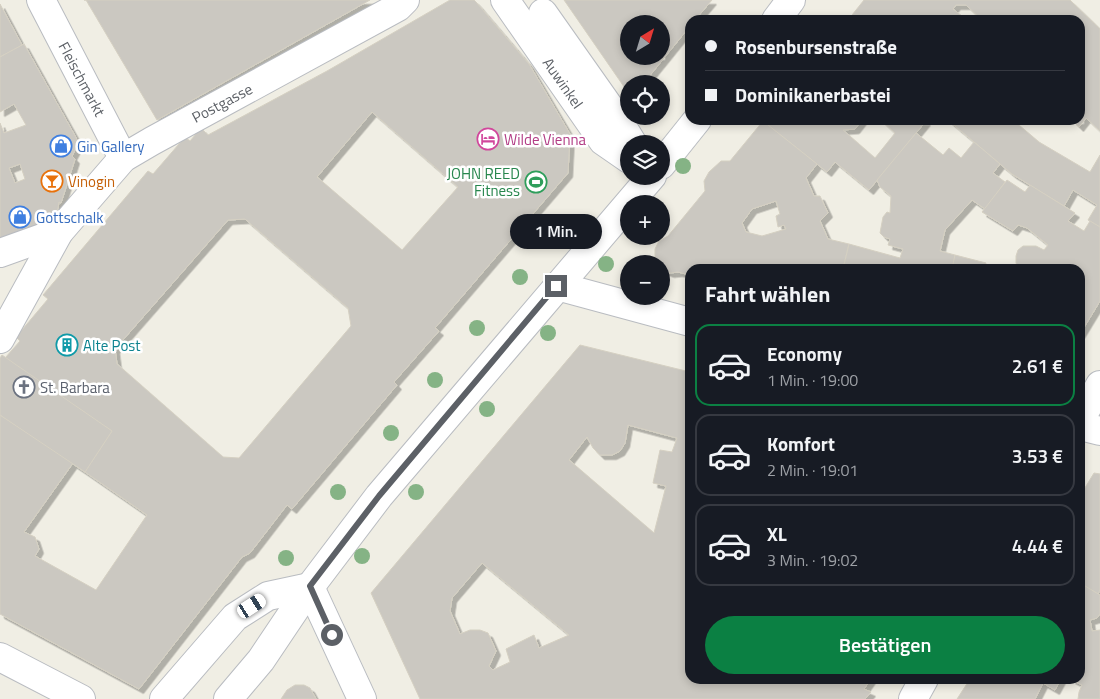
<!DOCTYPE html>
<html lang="de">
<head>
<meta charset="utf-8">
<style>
	:root { --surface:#171b24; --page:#242831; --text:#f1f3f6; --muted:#9ea1a6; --line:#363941; --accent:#0b8043 }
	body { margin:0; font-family:"Titillium Web",sans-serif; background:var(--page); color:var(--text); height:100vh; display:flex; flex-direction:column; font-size:19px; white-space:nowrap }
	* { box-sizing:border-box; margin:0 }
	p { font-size:16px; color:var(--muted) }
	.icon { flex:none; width:28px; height:28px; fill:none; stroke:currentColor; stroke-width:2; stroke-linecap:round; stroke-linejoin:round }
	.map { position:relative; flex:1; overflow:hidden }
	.drawer { position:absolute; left:685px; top:264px; width:400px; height:420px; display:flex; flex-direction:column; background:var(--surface); border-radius:15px; box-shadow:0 2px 8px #0003 }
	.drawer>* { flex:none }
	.banner { position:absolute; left:685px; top:15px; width:400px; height:110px; border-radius:15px; box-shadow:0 2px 8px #0003; display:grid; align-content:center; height:110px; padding:0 20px; background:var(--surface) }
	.needle { width:32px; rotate:38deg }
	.fabs { position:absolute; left:620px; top:15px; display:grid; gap:10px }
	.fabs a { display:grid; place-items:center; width:50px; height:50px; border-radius:50%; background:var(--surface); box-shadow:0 2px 8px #0003; font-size:25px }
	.end { position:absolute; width:22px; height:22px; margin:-11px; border:6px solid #5c6066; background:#fff; box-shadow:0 0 0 2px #fff }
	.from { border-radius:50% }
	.bubble { position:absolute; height:35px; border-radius:18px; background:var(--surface); box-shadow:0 2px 8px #0003; font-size:16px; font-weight:600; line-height:35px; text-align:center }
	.car { position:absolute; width:15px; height:30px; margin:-15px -8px; border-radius:6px; box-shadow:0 0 4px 1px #0007; background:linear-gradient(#fff 24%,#345 0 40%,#fff 0 76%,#345 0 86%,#fff 0) }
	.banner b { display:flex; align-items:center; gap:18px; height:48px; font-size:19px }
	.banner b+b { border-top:1px solid var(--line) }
	.banner i { width:12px; height:12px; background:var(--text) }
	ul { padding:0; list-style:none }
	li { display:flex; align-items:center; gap:15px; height:82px; margin:0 10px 8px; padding:0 10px; border:2px solid var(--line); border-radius:15px }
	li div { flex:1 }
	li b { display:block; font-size:19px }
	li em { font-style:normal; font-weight:600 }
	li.current { border-color:var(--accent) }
	li>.icon { width:45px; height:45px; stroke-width:1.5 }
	h2 { padding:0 20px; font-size:22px; line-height:60px }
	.cta { display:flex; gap:10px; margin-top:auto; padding:10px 20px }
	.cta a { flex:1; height:58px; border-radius:30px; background:var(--accent); color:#fff; font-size:20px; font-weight:600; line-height:58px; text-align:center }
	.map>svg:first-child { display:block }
	.building { fill:#cbc8c1; stroke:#d5d0c2; fill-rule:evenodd; filter:url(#shadow) }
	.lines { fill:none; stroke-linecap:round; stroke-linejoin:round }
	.minor-casing { stroke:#b9bcc1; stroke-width:30 }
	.minor { stroke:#fff; stroke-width:28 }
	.tree { fill:#85b385 }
	.route { stroke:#5c6066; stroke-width:6 }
	.labels { text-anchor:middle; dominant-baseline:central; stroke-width:5; stroke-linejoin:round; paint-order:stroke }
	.street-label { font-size:15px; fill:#5c6066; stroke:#fff }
	.hotel-label { font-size:15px; fill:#b23c85; stroke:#fff; text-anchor:start }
	.shop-label { font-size:15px; fill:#366cbe; stroke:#fff; text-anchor:start }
	.leisure-label { font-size:15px; fill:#27864d; stroke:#fff; text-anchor:end }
	.food-label { font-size:15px; fill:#c56008; stroke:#fff; text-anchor:start }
	.culture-label { font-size:15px; fill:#0d838f; stroke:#fff; text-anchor:start }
	.worship-label { font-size:15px; fill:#5b616d; stroke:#fff; text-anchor:start }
</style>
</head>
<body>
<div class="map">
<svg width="1100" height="699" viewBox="0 0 1100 699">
	<defs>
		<filter id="shadow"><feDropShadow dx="4.5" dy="4.5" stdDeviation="0" flood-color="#0004"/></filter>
	</defs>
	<rect width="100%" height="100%" fill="#f0eee4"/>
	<g class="building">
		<path d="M84,0H370L157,120L86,0Z"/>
		<path d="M450,0H474L476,2L529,64L570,134L568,173L435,328L439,331L394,382L397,385L292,509L287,505L250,553L242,557L139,689L0,614V415L73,463L24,532L35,537L39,549L35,556L96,590L147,515L85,472L112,431L5,358L20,341L16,337L48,299L43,295L148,171L153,174L185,137L190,141L201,128L208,135L327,71ZM372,112L458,187L402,250L317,177ZM245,219L348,308L351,326L239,458L223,457L117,364L115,349L228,220Z"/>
		<path d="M564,0H712L695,20H690V26L643,84H629V94ZM629,24H661V56H629Z"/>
		<path d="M864,0H1070L1100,29V131L1086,118L1079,127L1072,120H1080V20H982L966,5H956L953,9L967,20H848Z"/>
		<path d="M0,4L22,45L0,57Z"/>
		<path d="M24,44L79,143L72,156L75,159L61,203L59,202L56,219L0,239V123L4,133L26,125L14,104L0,112V57ZM20,164L25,179L15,183L9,168Z"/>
		<path d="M862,120L855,129L843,130L875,158L895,133L881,120L926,121L869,190L835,162L827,172L763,121Z"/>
		<path d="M948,120H1013L1039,142L1090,172L1100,155V227L1088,220L1097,205L1073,190L1064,206L1012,174Z"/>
		<path d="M763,121L817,164L806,178L814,196H820L828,213L820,221L828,239L849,244L843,269H690V275L678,272L670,273L662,270L661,264H657L655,257V249L659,241L668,236L705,191L704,181L709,172L721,161H730ZM776,201L780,214L776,216L778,227L784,225L786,229L762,236L746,232L742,223L752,209Z"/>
		<path d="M916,133L943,155L949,148L961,158L974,142L1000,164L993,173L1005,182L985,209L972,200L945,230L940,251L955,255L952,269H843L849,244L900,258L903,249L888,245L890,239L884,237L880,233L883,217L887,212L890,213L891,196L880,187L877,180Z"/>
		<path d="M1007,180L1025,192L1030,185L1075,213L1068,221L1084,231L1090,221L1100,227V301L1080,334V269H1019L1016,263V256L1018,250L1023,246H1036L1044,250L1048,245L1027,228L1018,225L1013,231L982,212Z"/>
		<path d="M955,255L986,263L985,269H952Z"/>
		<path d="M580,345L690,372V679H871L864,689L871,692L865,699H420L371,593ZM628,425L677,438L672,452L660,450L653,483L666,486L654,533L569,460L587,437L593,448L600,455H612L620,451L625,443ZM482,563L569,635L539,648L534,635L506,649L510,662L493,670L489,666L496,651L488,633L480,630H470L460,634L450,611L452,598Z"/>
		<path d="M2,355L112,431L85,472L0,415V358Z"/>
		<path d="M1094,473L1100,474V590L1098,594L1080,583V496Z"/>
		<path d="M1080,583L1100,595V614L1097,618L1090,620L1092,631L1100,630V699H1078L1079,692L1082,685L1071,679H1080Z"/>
		<path d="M970,679H1036L1043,683L1035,699H957Z"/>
		<path d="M1036,679H1061L1055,690Z"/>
		<path d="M295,685H304L310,688L316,699H281L287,690Z"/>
	</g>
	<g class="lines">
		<g class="minor-casing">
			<g id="minor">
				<path d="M41,0L123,158"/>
				<path d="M505,0L603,141L629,159"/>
				<path d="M543,13L617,118L633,144"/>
				<path d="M776,20L791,0"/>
				<path d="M661,165L697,120"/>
				<path d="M0,253L59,232"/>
				<path d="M557,286L690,322"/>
				<path d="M0,339L59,232L123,158L152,141L398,7L405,0"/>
				<path d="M1080,420L1100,385"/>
				<path d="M1080,426L1100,431"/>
				<path d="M310,587L362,699"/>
				<path d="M0,657L81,699"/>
				<path d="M164,699L235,617L268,596L310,587"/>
				<path d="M228,699L261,660L310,587L379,496L652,176"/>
				<path d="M913,699L924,679"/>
			</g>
		</g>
		<use href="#minor" class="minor"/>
	</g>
	<g class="tree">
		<circle cx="683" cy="166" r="8"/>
		<circle cx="564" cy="224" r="8"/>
		<circle cx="606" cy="264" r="8"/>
		<circle cx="520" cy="277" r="8"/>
		<circle cx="477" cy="328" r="8"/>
		<circle cx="548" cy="333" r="8"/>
		<circle cx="435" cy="380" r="8"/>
		<circle cx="487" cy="409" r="8"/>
		<circle cx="391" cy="433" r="8"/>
		<circle cx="338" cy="492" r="8"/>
		<circle cx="416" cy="492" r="8"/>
		<circle cx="362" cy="556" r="8"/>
		<circle cx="286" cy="558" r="8"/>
	</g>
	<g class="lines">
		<path class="route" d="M332,635L310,586L379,496L556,286"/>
	</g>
	<defs>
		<g id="hotel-ring" transform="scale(1.125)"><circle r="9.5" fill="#fff" stroke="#d1479c" stroke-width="1.5"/><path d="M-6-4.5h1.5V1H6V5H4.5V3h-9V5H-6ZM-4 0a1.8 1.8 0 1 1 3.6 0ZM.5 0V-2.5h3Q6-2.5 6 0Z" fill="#d1479c"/></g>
		<g id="shop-ring" transform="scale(1.125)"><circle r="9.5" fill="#fff" stroke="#3f7fe0" stroke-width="1.5"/><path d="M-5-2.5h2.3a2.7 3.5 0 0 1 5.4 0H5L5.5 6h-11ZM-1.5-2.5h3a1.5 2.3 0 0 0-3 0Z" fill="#3f7fe0"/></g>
		<g id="bar-ring" transform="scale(1.125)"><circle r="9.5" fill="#fff" stroke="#e8710a" stroke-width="1.5"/><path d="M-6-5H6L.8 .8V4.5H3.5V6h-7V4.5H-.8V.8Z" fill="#e8710a"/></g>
		<g id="stadium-ring" transform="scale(1.125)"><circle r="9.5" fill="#fff" stroke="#2e9e5b" stroke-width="1.5"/><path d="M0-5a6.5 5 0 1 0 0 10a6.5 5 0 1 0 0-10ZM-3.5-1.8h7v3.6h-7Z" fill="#2e9e5b"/></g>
		<g id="building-ring" transform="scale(1.125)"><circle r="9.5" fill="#fff" stroke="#0f9aa8" stroke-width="1.5"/><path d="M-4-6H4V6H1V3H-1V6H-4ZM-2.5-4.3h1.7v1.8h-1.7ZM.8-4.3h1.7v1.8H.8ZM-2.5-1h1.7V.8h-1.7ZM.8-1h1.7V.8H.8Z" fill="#0f9aa8"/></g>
		<g id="church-ring" transform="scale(1.125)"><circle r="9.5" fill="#fff" stroke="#6b7280" stroke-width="1.5"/><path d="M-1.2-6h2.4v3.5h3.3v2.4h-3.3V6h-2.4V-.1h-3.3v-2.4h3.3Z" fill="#6b7280"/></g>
	</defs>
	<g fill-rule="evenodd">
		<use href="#hotel-ring" x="488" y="139"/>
		<use href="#shop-ring" x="61" y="146"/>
		<use href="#bar-ring" x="52" y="181"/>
		<use href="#stadium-ring" x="536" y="182"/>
		<use href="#shop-ring" x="20" y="217"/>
		<use href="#building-ring" x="67" y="345"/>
		<use href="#church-ring" x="24" y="387"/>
	</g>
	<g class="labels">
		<g class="street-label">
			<text transform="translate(82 79) rotate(62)">Fleischmarkt</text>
			<text transform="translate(563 83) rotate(55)">Auwinkel</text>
			<text transform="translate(222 103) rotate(-28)">Postgasse</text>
		</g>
		<g class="hotel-label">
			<text x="504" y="139">Wilde Vienna</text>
		</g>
		<g class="shop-label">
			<text x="77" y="146">Gin Gallery</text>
			<text x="36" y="217">Gottschalk</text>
		</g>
		<g class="leisure-label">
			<text x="520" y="173">JOHN REED<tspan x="520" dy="17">Fitness</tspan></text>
		</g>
		<g class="food-label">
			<text x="68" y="181">Vinogin</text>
		</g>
		<g class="culture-label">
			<text x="83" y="345">Alte Post</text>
		</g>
		<g class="worship-label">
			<text x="40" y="387">St. Barbara</text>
		</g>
	</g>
</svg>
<div class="fabs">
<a><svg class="needle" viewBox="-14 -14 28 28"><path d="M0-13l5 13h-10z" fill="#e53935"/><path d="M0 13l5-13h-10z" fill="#9ea1a6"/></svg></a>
<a><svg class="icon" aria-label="locate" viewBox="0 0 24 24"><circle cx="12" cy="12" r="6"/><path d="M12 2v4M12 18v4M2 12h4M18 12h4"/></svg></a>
<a><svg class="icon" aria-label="layers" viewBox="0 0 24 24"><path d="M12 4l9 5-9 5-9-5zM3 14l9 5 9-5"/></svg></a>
<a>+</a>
<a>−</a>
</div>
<i class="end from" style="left:332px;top:635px"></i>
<i class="end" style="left:556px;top:286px"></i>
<div class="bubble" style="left:510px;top:214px;width:92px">1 Min.</div>
<i class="car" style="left:252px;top:606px;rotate:57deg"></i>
<div class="banner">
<b><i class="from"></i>Rosenbursenstraße</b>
<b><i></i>Dominikanerbastei</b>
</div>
<section class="drawer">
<h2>Fahrt wählen</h2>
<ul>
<li class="current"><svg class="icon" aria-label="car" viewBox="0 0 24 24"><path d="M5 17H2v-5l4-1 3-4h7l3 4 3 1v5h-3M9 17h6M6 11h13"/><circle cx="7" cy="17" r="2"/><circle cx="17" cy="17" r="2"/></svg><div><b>Economy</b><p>1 Min. · 19:00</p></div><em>2.61 €</em></li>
<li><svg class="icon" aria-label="car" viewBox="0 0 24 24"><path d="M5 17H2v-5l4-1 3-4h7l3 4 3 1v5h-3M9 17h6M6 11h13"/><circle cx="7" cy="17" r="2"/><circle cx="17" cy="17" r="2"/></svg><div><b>Komfort</b><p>2 Min. · 19:01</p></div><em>3.53 €</em></li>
<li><svg class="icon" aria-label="car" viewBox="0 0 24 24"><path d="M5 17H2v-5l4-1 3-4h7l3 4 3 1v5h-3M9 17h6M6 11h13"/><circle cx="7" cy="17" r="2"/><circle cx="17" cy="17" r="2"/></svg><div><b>XL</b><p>3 Min. · 19:02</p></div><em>4.44 €</em></li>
</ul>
<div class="cta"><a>Bestätigen</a></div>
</section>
</div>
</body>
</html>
